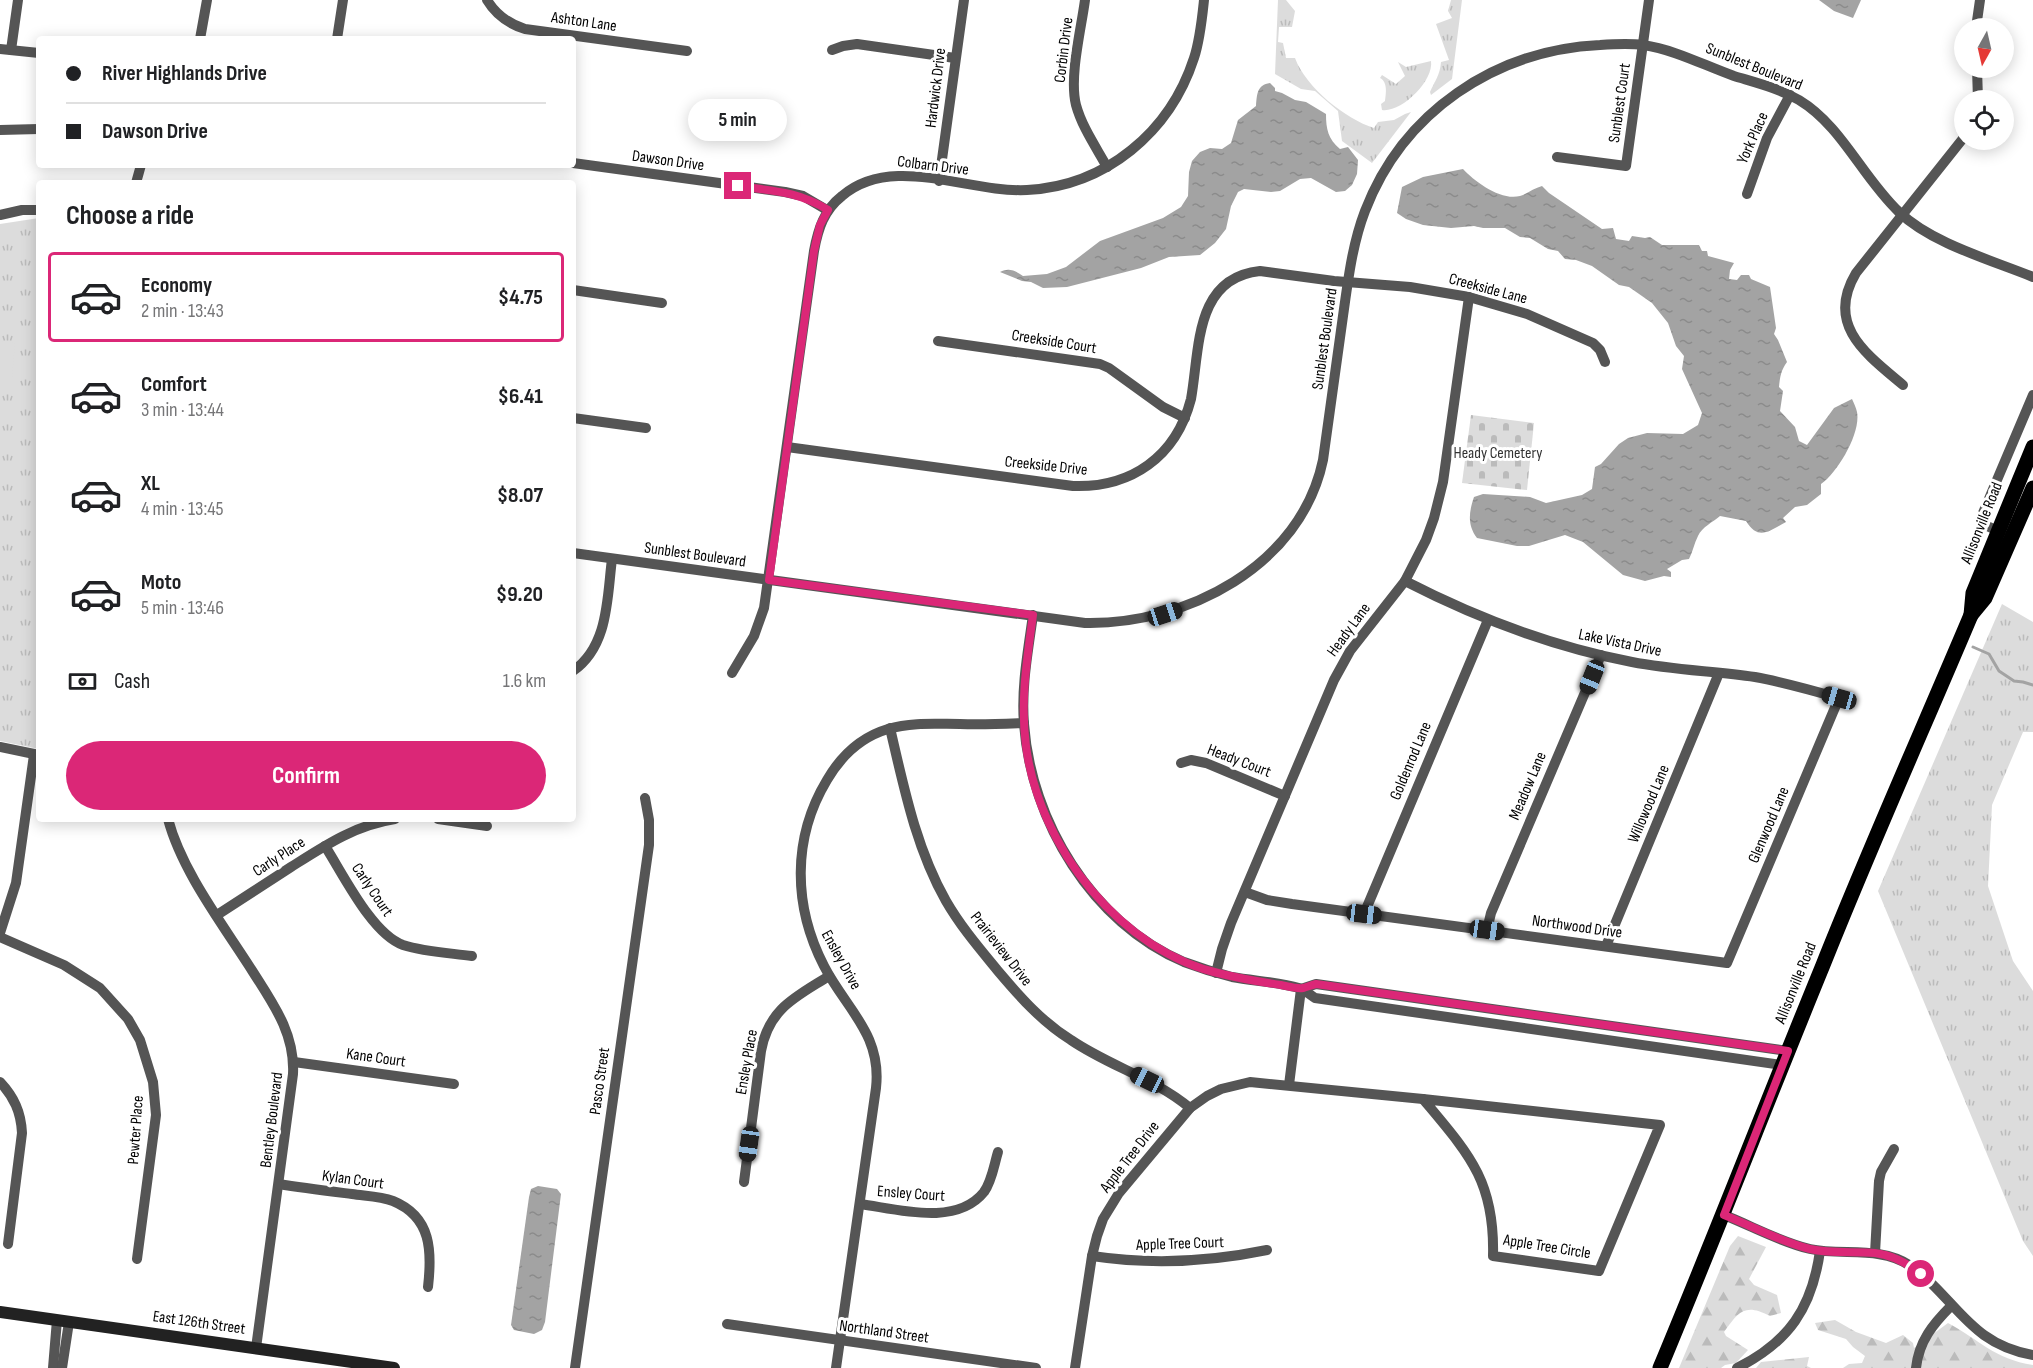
<!DOCTYPE html>
<html lang="en">
<head>
<meta charset="utf-8">
<style>
	:root { --surface:#fff; --page:#f2f2f2; --text:#202124; --muted:#757577; --line:#e0e0e0; --accent:#db2777 }
	body { margin:0; font-family:"Sofia Sans Condensed",sans-serif; background:var(--page); color:var(--text); height:100vh; display:flex; flex-direction:column; font-size:22px; white-space:nowrap }
	* { box-sizing:border-box; margin:0 }
	p { font-size:20px; color:var(--muted) }
	.icon { flex:none; width:33px; height:33px; fill:none; stroke:currentColor; stroke-width:2; stroke-linecap:round; stroke-linejoin:round }
	.map { position:relative; flex:1; overflow:hidden }
	.side { position:absolute; left:36px; top:180px; width:540px; height:642px; display:flex; flex-direction:column; background:var(--surface); border-radius:6px; box-shadow:0 3px 15px #0003 }
	.side>* { flex:none }
	.banner { position:absolute; left:36px; top:36px; width:540px; height:132px; border-radius:6px; box-shadow:0 3px 15px #0003; display:grid; align-content:center; height:132px; padding:0 30px; background:var(--surface) }
	.needle { width:39px; rotate:188deg }
	.fabs { position:absolute; left:1954px; top:18px; display:grid; gap:12px }
	.fabs a { display:grid; place-items:center; width:60px; height:60px; border-radius:50%; background:var(--surface); box-shadow:0 3px 15px #0003; font-size:30px }
	.end { position:absolute; width:27px; height:27px; margin:-14px; border:8px solid #db2777; background:#fff; box-shadow:0 0 0 3px #fff }
	.from { border-radius:50% }
	.bubble { position:absolute; height:42px; border-radius:21px; background:var(--surface); box-shadow:0 3px 15px #0003; font-size:20px; font-weight:700; line-height:42px; text-align:center }
	.car { position:absolute; width:18px; height:36px; margin:-18px -9px; border-radius:8px; box-shadow:0 0 4px 2px #0007; background:linear-gradient(#222 24%,#8ab4d8 0 40%,#222 0 76%,#8ab4d8 0 86%,#222 0) }
	.banner b { display:flex; align-items:center; gap:21px; height:57px; font-size:22px }
	.banner b+b { border-top:2px solid var(--line) }
	.banner i { width:15px; height:15px; background:var(--text) }
	ul { padding:0; list-style:none }
	li { display:flex; align-items:center; gap:18px; height:90px; margin:0 12px 9px; padding:0 18px; border:3px solid transparent; border-radius:6px }
	li div { flex:1 }
	li b { display:block; font-size:22px }
	li em { font-style:normal; font-weight:700 }
	li.on { border-color:var(--accent) }
	li>.icon { width:54px; height:54px; stroke-width:1.5 }
	h2 { padding:0 30px; font-size:27px; line-height:72px }
	.pay { display:flex; align-items:center; gap:15px; height:66px; padding:0 30px; font-size:22px }
	.pay p { margin-inline-start:auto }
	.cta { display:flex; gap:12px; margin-top:auto; padding:12px 30px }
	.cta a { flex:1; height:69px; border-radius:36px; background:var(--accent); color:#fff; font-size:24px; font-weight:700; line-height:69px; text-align:center }
	.map>svg:first-child { display:block }
	.grass { fill:url(#grass-tufts) }
	.forest { fill:url(#forest-firs) }
	.cemetery { fill:url(#cemetery-stones) }
	.pitch { fill:#dcdcdc }
	.water { fill:url(#water-ripples) }
	.lines { fill:none; stroke-linecap:round; stroke-linejoin:round }
	.stream { stroke:#a3a3a3; stroke-width:3 }
	.minor { stroke:#555; stroke-width:10 }
	.secondary { stroke:#222; stroke-width:12 }
	.primary { stroke:#000; stroke-width:15 }
	.route { stroke:#db2777; stroke-width:8 }
	.labels { text-anchor:middle; dominant-baseline:central; stroke-width:6; stroke-linejoin:round; paint-order:stroke }
	.street-label { font-size:16px; fill:#000; stroke:#fff }
	.park-label { font-size:16px; fill:#333; stroke:#fff }
</style>
</head>
<body>
<div class="map">
<svg width="2033" height="1368" viewBox="0 0 2033 1368">
	<defs>
		<pattern id="grass-tufts" width="24" height="20" patternUnits="userSpaceOnUse" patternTransform="scale(1.5)"><rect width="24" height="20" fill="#dcdcdc"/><path d="M3 7l-1-3M5 7V3M7 7l1-3M15 17l-1-3M17 17v-4M19 17l1-3" fill="none" stroke="#bbb"/></pattern>
		<pattern id="forest-firs" width="22" height="20" patternUnits="userSpaceOnUse" patternTransform="scale(1.5)"><rect width="22" height="20" fill="#dcdcdc"/><path d="M5 1l3.5 6h-7zM16 11l3.5 6h-7z" fill="#bbb"/></pattern>
		<pattern id="cemetery-stones" width="16" height="16" patternUnits="userSpaceOnUse" patternTransform="scale(1.5)"><rect width="16" height="16" fill="#dcdcdc"/><path d="M2 7V4a2 2 0 0 1 4 0v3zM10 15v-3a2 2 0 0 1 4 0v3z" fill="#bbb"/></pattern>
		<pattern id="water-ripples" width="26" height="14" patternUnits="userSpaceOnUse" patternTransform="scale(1.5)"><rect width="26" height="14" fill="#a3a3a3"/><path d="M2 4q2-2 4 0t4 0M15 11q2-2 4 0t4 0" fill="none" stroke="#8b8b8b"/></pattern>
	</defs>
	<rect width="100%" height="100%" fill="#fff"/>
	<g class="grass">
		<path d="M1278,0H1286L1295,11L1292,27H1279L1278,42L1283,43L1286,58H1295C1306,88 1346,119 1374,128L1378,122L1394,120L1405,114L1411,112L1372,163L1342,141L1338,111L1315,91L1301,89L1275,74Z"/>
		<path d="M1451,0H1462L1452,79L1431,95L1430,92C1435,81 1440,75 1441,62L1449,60L1436,24L1452,18L1448,11Z"/>
		<path d="M1431,61C1434,81 1401,113 1382,110L1381,104L1385,101C1386,94 1388,82 1380,78L1382,75L1396,84L1405,76L1398,62L1406,67Z"/>
		<path d="M39,218V749L0,741V224Z"/>
		<path d="M2002,604L2033,622V732H2023L1992,805L1988,886L2013,961L2033,991V1256L2023,1241L1878,891Z"/>
	</g>
	<g class="forest">
		<path d="M1738,1236L1766,1247L1749,1279L1754,1285L1777,1295L1781,1313L1770,1316C1745,1303 1739,1311 1724,1332L1726,1336L1748,1350L1736,1363L1725,1365L1721,1368H1679L1730,1246Z"/>
		<path d="M1835,1320L1856,1332L1886,1343L1903,1335L1913,1343L1914,1348L1948,1323C1980,1340 1994,1359 2033,1365V1368H1843L1849,1364L1862,1363L1865,1356L1853,1347L1846,1339L1818,1330L1815,1323Z"/>
		<path d="M1809,1357L1807,1366L1811,1368H1756L1761,1362Z"/>
	</g>
	<path class="cemetery" d="M1471,415L1534,423L1527,490L1462,483Z"/>
	<path class="pitch" d="M0,341L15,343L12,379L0,378Z"/>
	<g class="water">
		<path d="M1819,0H1861L1853,18L1834,11Z"/>
		<path d="M1270,83L1275,88V91L1282,93L1295,100L1306,102L1326,114C1326,129 1328,139 1340,149L1348,147L1358,160L1357,174L1352,185L1345,191L1336,192L1311,178L1300,179L1280,191L1271,192L1244,189L1238,192L1231,206L1226,229L1215,243L1200,255L1169,257L1141,268L1067,287L1043,288L1031,282L1022,281L1000,272C1009,267 1016,271 1023,276L1047,274L1066,267L1100,241L1163,218L1181,207L1188,196L1189,172L1192,161L1200,152L1210,148L1222,149L1231,143L1238,120L1256,106C1257,94 1257,85 1270,83Z"/>
		<path d="M1463,169C1475,182 1501,201 1520,196C1527,194 1534,188 1542,186L1549,193L1602,229L1613,228L1616,239L1629,241L1632,236L1645,238L1650,237L1662,245H1699L1702,251H1707L1708,256L1734,263L1730,270L1729,279L1737,280L1741,275H1749L1751,279L1770,287L1776,328L1774,334L1778,340L1787,362C1781,370 1780,377 1779,387L1783,391L1780,411L1795,427L1799,441L1807,445L1834,408L1852,399C1854,403 1856,408 1857,412C1861,433 1838,472 1821,484V494L1807,505L1795,507L1783,518L1786,522C1770,530 1759,542 1746,521L1720,516C1713,522 1702,527 1698,536C1694,544 1693,551 1689,559L1682,560L1667,569L1671,572V577L1664,576L1645,581L1623,575L1583,542L1565,535L1529,546H1517L1477,538C1467,525 1469,512 1474,497L1483,494L1530,497L1546,503L1582,495L1592,489L1595,467L1601,464L1619,444L1628,438L1647,433L1683,434L1698,425L1702,413L1682,369L1684,356L1676,346L1668,323L1652,303L1629,287L1619,285L1592,266L1576,260L1565,259L1558,251L1548,249L1530,238L1520,237L1505,228H1483L1474,226L1451,228L1423,225L1406,219L1397,213L1402,187L1423,177Z"/>
		<path d="M538,1186L557,1189L561,1194L545,1322L542,1330L534,1334L514,1330L511,1325L529,1197L531,1189Z"/>
	</g>
	<g class="lines">
		<path class="stream" d="M1973,647L1989,654L1999,671L2014,681L2023,682L2033,685"/>
		<g class="minor">
			<path d="M487,0C496,15 509,24 525,29L687,51"/>
			<path d="M1085,0C1081,30 1069,77 1076,105C1082,127 1096,147 1107,167"/>
			<path d="M1976,28L1980,0"/>
			<path d="M200,39L207,0"/>
			<path d="M337,39L343,0"/>
			<path d="M0,49L39,53"/>
			<path d="M11,50L18,0"/>
			<path d="M832,50L843,46L857,44L955,58"/>
			<path d="M1977,68L1978,100"/>
			<path d="M0,130L39,129"/>
			<path d="M1557,157L1626,166L1649,0"/>
			<path d="M573,163L785,192L803,196L827,210"/>
			<path d="M939,181L964,0"/>
			<path d="M136,183L141,165"/>
			<path d="M1747,194L1767,138L1790,95"/>
			<path d="M0,215L22,210H39"/>
			<path d="M573,290L662,303"/>
			<path d="M938,341L1100,364L1109,368L1163,407L1185,418"/>
			<path d="M1903,385C1866,354 1825,325 1856,273L1965,136"/>
			<path d="M573,418L646,428"/>
			<path d="M787,447L1073,486C1131,488 1176,457 1191,399C1200,349 1194,278 1260,271L1334,281L1410,287L1469,297L1527,314L1593,343L1600,350L1605,362"/>
			<path d="M1998,531L1985,525L1983,513L2033,395"/>
			<path d="M573,553L1085,623C1186,625 1301,566 1323,460C1330,412 1336,364 1343,316C1348,281 1352,245 1365,211C1403,112 1495,50 1600,45C1614,44 1629,43 1643,45C1676,50 1703,65 1734,76C1757,83 1778,88 1799,100C1842,126 1862,177 1899,212C1931,243 1991,260 2033,277"/>
			<path d="M1033,615C1028,651 1021,688 1024,724C1031,821 1092,923 1184,962C1200,968 1216,973 1232,977C1254,981 1278,982 1299,988C1305,990 1310,995 1315,998L1782,1065"/>
			<path d="M573,671C609,646 607,597 612,559"/>
			<path d="M732,673L754,636L764,608L814,251C818,229 824,210 842,196C892,153 967,193 1027,190C1106,186 1170,132 1194,58C1200,40 1202,19 1204,0"/>
			<path d="M890,728C904,788 916,848 946,901C961,927 980,949 998,971C1020,997 1042,1022 1071,1040C1109,1066 1154,1078 1190,1108"/>
			<path d="M0,747L39,755"/>
			<path d="M1181,763L1191,760L1206,763L1285,796"/>
			<path d="M168,819C182,872 224,926 253,972C274,1005 295,1034 293,1074L256,1348"/>
			<path d="M438,819L487,826"/>
			<path d="M325,846C343,874 372,934 403,945C425,952 450,953 472,956"/>
			<path d="M1245,892L1267,900L1292,904L1727,963L1839,698C1811,690 1783,682 1755,677C1714,671 1673,670 1632,662C1553,647 1477,618 1405,581"/>
			<path d="M1364,914L1488,620"/>
			<path d="M217,915C242,899 266,883 291,867C324,846 355,825 395,819"/>
			<path d="M1487,930L1491,913L1601,655"/>
			<path d="M0,933L16,883L34,755"/>
			<path d="M0,937L64,965L100,988L128,1019L140,1040L153,1082L156,1115L137,1259"/>
			<path d="M1606,946L1719,673"/>
			<path d="M1216,973L1222,949L1231,923L1334,680L1350,651L1405,581L1426,540L1434,518L1443,482L1469,297"/>
			<path d="M1301,989L1316,984L1788,1051"/>
			<path d="M294,1062L454,1084"/>
			<path d="M0,1082C14,1097 21,1112 22,1133L8,1244"/>
			<path d="M1289,1085L1301,989"/>
			<path d="M1423,1099L1660,1125L1599,1271L1493,1256C1495,1181 1469,1154 1423,1099Z"/>
			<path d="M744,1182L761,1051C769,1008 796,997 829,976"/>
			<path d="M279,1184C303,1188 328,1191 352,1194C365,1196 380,1196 393,1201C432,1217 432,1252 428,1287"/>
			<path d="M860,1204C897,1209 956,1227 984,1192C992,1181 994,1165 998,1152"/>
			<path d="M1724,1215C1752,1226 1780,1242 1810,1249C1842,1256 1880,1246 1909,1265C1956,1297 1968,1344 2033,1355"/>
			<path d="M1875,1253L1879,1181L1881,1172L1894,1149"/>
			<path d="M1092,1256C1152,1265 1209,1262 1267,1250"/>
			<path d="M727,1324L1036,1368"/>
			<path d="M53,1368L57,1320"/>
			<path d="M62,1368L69,1322"/>
			<path d="M575,1368L649,845V820L645,798"/>
			<path d="M836,1368L876,1088C882,1034 846,1009 824,966C793,906 792,838 827,780C841,756 861,737 888,729C911,722 936,724 960,724C981,725 1002,724 1024,723"/>
			<path d="M1075,1368L1092,1256L1097,1236L1103,1219L1119,1193L1190,1108L1207,1096L1221,1089L1250,1082L1423,1099"/>
			<path d="M1737,1368C1789,1342 1812,1308 1820,1251"/>
			<path d="M1916,1368C1919,1341 1933,1324 1951,1306"/>
		</g>
		<path class="secondary" d="M0,1312L394,1368"/>
		<g class="primary">
			<path d="M1971,615L1973,593L2033,447"/>
			<path d="M1660,1368C1716,1234 1768,1099 1823,965C1870,847 1922,731 1971,615L1985,598L2033,488"/>
		</g>
	</g>
	<g class="lines">
		<path class="route" d="M738,186C772,191 797,191 828,210L820,225L814,251L769,580L1033,615C1027,659 1020,702 1026,746C1039,847 1121,952 1222,974C1242,979 1261,982 1281,985C1287,986 1296,989 1303,988C1307,987 1312,985 1316,984L1788,1051L1724,1215C1752,1226 1781,1242 1810,1249C1832,1254 1854,1251 1875,1253C1893,1255 1908,1264 1921,1274"/>
	</g>
	<g class="labels">
		<g class="street-label">
			<text transform="translate(584 22) rotate(8)">Ashton Lane</text>
			<text transform="translate(1064 50) rotate(-83)">Corbin Drive</text>
			<text transform="translate(1754 67) rotate(22)">Sunblest Boulevard</text>
			<text transform="translate(936 88) rotate(-83)">Hardwick Drive</text>
			<text transform="translate(1620 103) rotate(-82)">Sunblest Court</text>
			<text transform="translate(1753 138) rotate(-66)">York Place</text>
			<text transform="translate(668 161) rotate(8)">Dawson Drive</text>
			<text transform="translate(933 166) rotate(7)">Colbarn Drive</text>
			<text transform="translate(1488 289) rotate(15)">Creekside Lane</text>
			<text transform="translate(1325 339) rotate(-82)">Sunblest Boulevard</text>
			<text transform="translate(1054 342) rotate(9)">Creekside Court</text>
			<text transform="translate(1046 466) rotate(6)">Creekside Drive</text>
			<text transform="translate(1982 523) rotate(-68)">Allisonville Road</text>
			<text transform="translate(695 555) rotate(8)">Sunblest Boulevard</text>
			<text transform="translate(1349 630) rotate(-54)">Heady Lane</text>
			<text transform="translate(1620 643) rotate(12)">Lake Vista Drive</text>
			<text transform="translate(1239 761) rotate(21)">Heady Court</text>
			<text transform="translate(1411 761) rotate(-67)">Goldenrod Lane</text>
			<text transform="translate(1528 786) rotate(-67)">Meadow Lane</text>
			<text transform="translate(1649 804) rotate(-67)">Willowood Lane</text>
			<text transform="translate(1769 825) rotate(-67)">Glenwood Lane</text>
			<text transform="translate(279 857) rotate(-33)">Carly Place</text>
			<text transform="translate(372 890) rotate(56)">Carly Court</text>
			<text transform="translate(1577 927) rotate(8)">Northwood Drive</text>
			<text transform="translate(1001 949) rotate(52)">Prairieview Drive</text>
			<text transform="translate(841 960) rotate(61)">Ensley Drive</text>
			<text transform="translate(1796 983) rotate(-68)">Allisonville Road</text>
			<text transform="translate(376 1058) rotate(8)">Kane Court</text>
			<text transform="translate(747 1062) rotate(-80)">Ensley Place</text>
			<text transform="translate(600 1081) rotate(-82)">Pasco Street</text>
			<text transform="translate(272 1120) rotate(-83)">Bentley Boulevard</text>
			<text transform="translate(136 1130) rotate(-86)">Pewter Place</text>
			<text transform="translate(1130 1157) rotate(-52)">Apple Tree Drive</text>
			<text transform="translate(353 1180) rotate(8)">Kylan Court</text>
			<text transform="translate(911 1194) rotate(4)">Ensley Court</text>
			<text transform="translate(1180 1244) rotate(-2)">Apple Tree Court</text>
			<text transform="translate(1547 1247) rotate(9)">Apple Tree Circle</text>
			<text transform="translate(199 1323) rotate(8)">East 126th Street</text>
			<text transform="translate(884 1332) rotate(8)">Northland Street</text>
		</g>
		<g class="park-label">
			<text x="1498" y="453">Heady Cemetery</text>
		</g>
	</g>
</svg>
<div class="fabs">
<a><svg class="needle" viewBox="-14 -14 28 28"><path d="M0-13l5 13h-10z" fill="#e53935"/><path d="M0 13l5-13h-10z" fill="#757577"/></svg></a>
<a><svg class="icon" aria-label="locate" viewBox="0 0 24 24"><circle cx="12" cy="12" r="6"/><path d="M12 2v4M12 18v4M2 12h4M18 12h4"/></svg></a>
</div>
<i class="end from" style="left:1921px;top:1274px"></i>
<i class="end" style="left:738px;top:186px"></i>
<div class="bubble" style="left:688px;top:99px;width:99px">5 min</div>
<i class="car" style="left:1165px;top:614px;rotate:72deg"></i>
<i class="car" style="left:1592px;top:677px;rotate:202deg"></i>
<i class="car" style="left:1839px;top:698px;rotate:286deg"></i>
<i class="car" style="left:1364px;top:914px;rotate:97deg"></i>
<i class="car" style="left:1487px;top:930px;rotate:98deg"></i>
<i class="car" style="left:1147px;top:1080px;rotate:296deg"></i>
<i class="car" style="left:749px;top:1144px;rotate:188deg"></i>
<div class="banner">
<b><i class="from"></i>River Highlands Drive</b>
<b><i></i>Dawson Drive</b>
</div>
<section class="side">
<h2>Choose a ride</h2>
<ul>
<li class="on"><svg class="icon" aria-label="car" viewBox="0 0 24 24"><path d="M5 17H2v-5l4-1 3-4h7l3 4 3 1v5h-3M9 17h6M6 11h13"/><circle cx="7" cy="17" r="2"/><circle cx="17" cy="17" r="2"/></svg><div><b>Economy</b><p>2 min · 13:43</p></div><em>$4.75</em></li>
<li><svg class="icon" aria-label="car" viewBox="0 0 24 24"><path d="M5 17H2v-5l4-1 3-4h7l3 4 3 1v5h-3M9 17h6M6 11h13"/><circle cx="7" cy="17" r="2"/><circle cx="17" cy="17" r="2"/></svg><div><b>Comfort</b><p>3 min · 13:44</p></div><em>$6.41</em></li>
<li><svg class="icon" aria-label="car" viewBox="0 0 24 24"><path d="M5 17H2v-5l4-1 3-4h7l3 4 3 1v5h-3M9 17h6M6 11h13"/><circle cx="7" cy="17" r="2"/><circle cx="17" cy="17" r="2"/></svg><div><b>XL</b><p>4 min · 13:45</p></div><em>$8.07</em></li>
<li><svg class="icon" aria-label="car" viewBox="0 0 24 24"><path d="M5 17H2v-5l4-1 3-4h7l3 4 3 1v5h-3M9 17h6M6 11h13"/><circle cx="7" cy="17" r="2"/><circle cx="17" cy="17" r="2"/></svg><div><b>Moto</b><p>5 min · 13:46</p></div><em>$9.20</em></li>
</ul>
<div class="pay"><svg class="icon" aria-label="cash" viewBox="0 0 24 24"><path d="M3 7h18v10H3z"/><circle cx="12" cy="12" r="2"/></svg>Cash<p>1.6 km</p></div>
<div class="cta"><a>Confirm</a></div>
</section>
</div>
</body>
</html>
